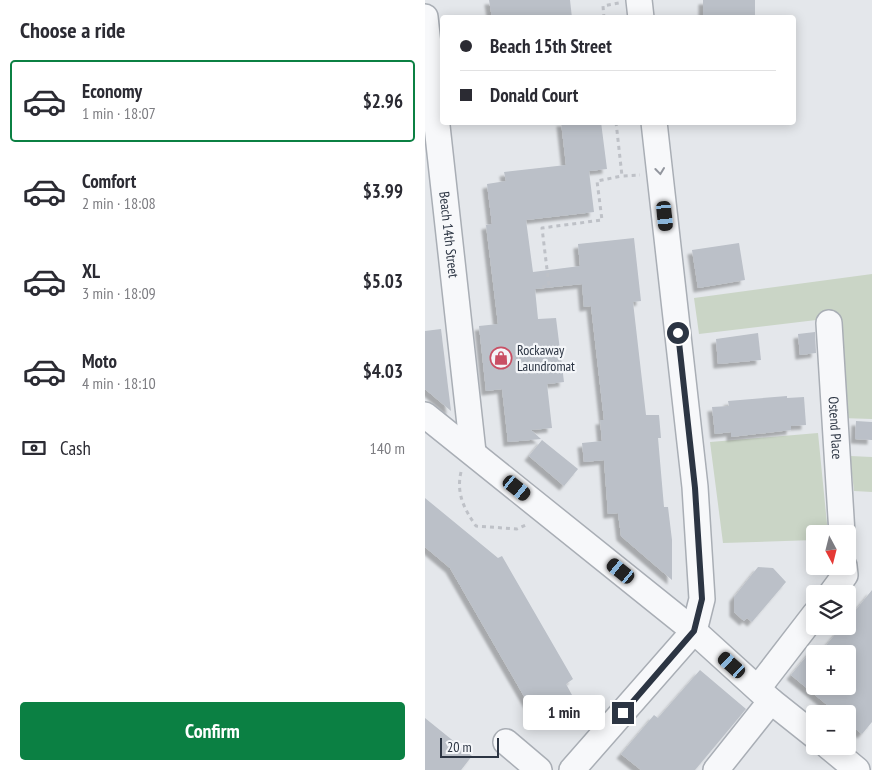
<!DOCTYPE html>
<html lang="en">
<head>
<meta charset="utf-8">
<style>
	:root { --surface:#fff; --page:#f7f7f7; --text:#2b2b33; --muted:#7c7c81; --line:#e1e1e2; --accent:#0b8043 }
	body { margin:0; font-family:"PT Sans Narrow",sans-serif; background:var(--page); color:var(--text); height:100vh; display:flex; flex-direction:column; font-size:19px; white-space:nowrap }
	* { box-sizing:border-box; margin:0 }
	p { font-size:16px; color:var(--muted) }
	.icon { flex:none; width:28px; height:28px; fill:none; stroke:currentColor; stroke-width:2; stroke-linecap:round; stroke-linejoin:round }
	.map { position:relative; flex:1; overflow:hidden }
	.side { display:flex; flex-direction:column; background:var(--surface); width:425px }
	.side>* { flex:none }
	.guide { position:absolute; left:15px; top:15px; width:356px; height:110px; border-radius:5px; box-shadow:0 2px 12px #0003; display:grid; align-content:center; height:110px; padding:0 20px; background:var(--surface) }
	.needle { width:32px; rotate:173deg }
	.fabs { position:absolute; left:381px; top:525px; display:grid; gap:10px }
	.fabs a { display:grid; place-items:center; width:50px; height:50px; border-radius:5px; background:var(--surface); box-shadow:0 2px 12px #0003; font-size:25px }
	.scale { position:absolute; left:15px; bottom:12px; width:59px; box-sizing:border-box; padding-left:5px; border:2px solid #2c3543; border-top:0; font-size:14px; line-height:18px; white-space:nowrap; color:#2c3543; -webkit-text-stroke:4px #f4f6f9; paint-order:stroke }
	.end { position:absolute; width:22px; height:22px; margin:-11px; border:6px solid #2c3543; background:#fff; box-shadow:0 0 0 2px #fff }
	.from { border-radius:50% }
	.bubble { position:absolute; height:35px; border-radius:5px; background:var(--surface); box-shadow:0 2px 12px #0003; font-size:16px; font-weight:600; line-height:35px; text-align:center }
	.car { position:absolute; width:15px; height:30px; margin:-15px -8px; border-radius:6px; box-shadow:0 0 4px 1px #0007; background:linear-gradient(#222 24%,#8ab4d8 0 40%,#222 0 76%,#8ab4d8 0 86%,#222 0) }
	.guide b { display:flex; align-items:center; gap:18px; height:48px; font-size:19px }
	.guide b+b { border-top:1px solid var(--line) }
	.guide i { width:12px; height:12px; background:var(--text) }
	ul { padding:0; list-style:none }
	li { display:flex; align-items:center; gap:15px; height:82px; margin:0 10px 8px; padding:0 10px; border:2px solid transparent; border-radius:5px }
	li div { flex:1 }
	li b { display:block; font-size:19px }
	li em { font-style:normal; font-weight:600 }
	li.active { border-color:var(--accent) }
	li>.icon { width:45px; height:45px; stroke-width:1.5 }
	h2 { padding:0 20px; font-size:22px; line-height:60px }
	.pay { display:flex; align-items:center; gap:12px; height:55px; padding:0 20px; font-size:19px }
	.pay p { margin-inline-start:auto }
	.primary-button { display:flex; gap:10px; margin-top:auto; padding:10px 20px }
	.primary-button a { flex:1; height:58px; border-radius:5px; background:var(--accent); color:#fff; font-size:20px; font-weight:600; line-height:58px; text-align:center }
	main { display:flex; flex:1; min-height:0 }
	.map>svg:first-child { display:block }
	.green { fill:#cad5c6 }
	.building { fill:#bbc0c8; filter:url(#shadow) }
	.lines { fill:none; stroke-linecap:round; stroke-linejoin:round }
	.minor-casing { stroke:#a9aeb5; stroke-width:28 }
	.path { stroke:#bec1c7; stroke-width:3; stroke-dasharray:4 4; stroke-linecap:butt }
	.minor { stroke:#f7f8fa; stroke-width:25 }
	.oneway { stroke:#92969e }
	.route { stroke:#2c3543; stroke-width:6 }
	.labels { text-anchor:middle; dominant-baseline:central; stroke-width:4.5; stroke-linejoin:round; paint-order:stroke }
	.street-label { font-size:14px; fill:#2c3543; stroke:#f4f6f9 }
	.poi-label { font-size:14px; fill:#2c3543; stroke:#f4f6f9; text-anchor:start }
</style>
</head>
<body>
<main>
<section class="side">
<h2>Choose a ride</h2>
<ul>
<li class="active"><svg class="icon" aria-label="car" viewBox="0 0 24 24"><path d="M5 17H2v-5l4-1 3-4h7l3 4 3 1v5h-3M9 17h6M6 11h13"/><circle cx="7" cy="17" r="2"/><circle cx="17" cy="17" r="2"/></svg><div><b>Economy</b><p>1 min · 18:07</p></div><em>$2.96</em></li>
<li><svg class="icon" aria-label="car" viewBox="0 0 24 24"><path d="M5 17H2v-5l4-1 3-4h7l3 4 3 1v5h-3M9 17h6M6 11h13"/><circle cx="7" cy="17" r="2"/><circle cx="17" cy="17" r="2"/></svg><div><b>Comfort</b><p>2 min · 18:08</p></div><em>$3.99</em></li>
<li><svg class="icon" aria-label="car" viewBox="0 0 24 24"><path d="M5 17H2v-5l4-1 3-4h7l3 4 3 1v5h-3M9 17h6M6 11h13"/><circle cx="7" cy="17" r="2"/><circle cx="17" cy="17" r="2"/></svg><div><b>XL</b><p>3 min · 18:09</p></div><em>$5.03</em></li>
<li><svg class="icon" aria-label="car" viewBox="0 0 24 24"><path d="M5 17H2v-5l4-1 3-4h7l3 4 3 1v5h-3M9 17h6M6 11h13"/><circle cx="7" cy="17" r="2"/><circle cx="17" cy="17" r="2"/></svg><div><b>Moto</b><p>4 min · 18:10</p></div><em>$4.03</em></li>
</ul>
<div class="pay"><svg class="icon" aria-label="cash" viewBox="0 0 24 24"><path d="M3 7h18v10H3z"/><circle cx="12" cy="12" r="2"/></svg>Cash<p>140 m</p></div>
<div class="primary-button"><a>Confirm</a></div>
</section>
<div class="map">
<svg width="447" height="770" viewBox="0 0 447 770">
	<defs>
		<filter id="shadow"><feDropShadow dx="-4.5" dy="4.5" stdDeviation="1" flood-color="#0004"/></filter>
	</defs>
	<rect width="100%" height="100%" fill="#e4e7eb"/>
	<g class="green">
		<path d="M447,274V419L416,418L408,318L274,334L269,298Z"/>
		<path d="M393,433L403,534H390V540L298,543L285,442Z"/>
		<path d="M425,456L447,457V492L429,491Z"/>
	</g>
	<g class="building">
		<path d="M64,0H145L147,18H67Z"/>
		<rect x="278" y="0" width="52" height="18"/>
		<path d="M136,122H176L182,169L164,171L169,212L101,220L108,272L155,266L153,244L209,238L216,301L208,302L221,415H234L236,438H233L239,507H243L247,540V580L196,536L193,513L183,514L179,460L159,462L157,443L177,441L175,420H179L166,306L159,307L157,284L110,289L113,319L131,318L139,382L122,384L127,428L106,430L116,439L83,442L77,389L61,391L54,326L73,324L61,225L67,224L62,184L81,181L79,172L141,165Z"/>
		<path d="M314,243L320,280L273,288L267,250Z"/>
		<path d="M16,329L26,411L0,389V331Z"/>
		<path d="M390,332L391,353L375,355L373,334Z"/>
		<path d="M333,333L336,360L293,364L291,339Z"/>
		<path d="M362,396V398L379,397L381,425L366,426V430L306,437V432L290,434L287,407L304,406L303,401Z"/>
		<path d="M431,421L447,422V440L430,439Z"/>
		<path d="M117,440L153,469L139,486L104,456Z"/>
		<path d="M0,498L73,558L77,556L148,679L141,684L147,695L117,712L110,701L104,705L25,568L0,547Z"/>
		<path d="M333,567L348,568L361,582L327,622L322,618L319,621L309,612V597Z"/>
		<path d="M447,590V722L437,734L422,722V714H413L366,675L390,646V686H422V654H394L417,626H422V621Z"/>
		<path d="M275,670L321,709L270,770H216L196,754L229,715L233,718Z"/>
		<path d="M0,718L47,756L36,770H0Z"/>
	</g>
	<g class="lines">
		<g class="minor-casing">
			<g id="minor">
				<path d="M214,0L216,18"/>
				<path id="s1" d="M0,17L48,452"/>
				<path id="s2" d="M404,323L417,534"/>
				<path d="M0,415L269,631L346,701L390,736"/>
				<path d="M406,594L420,575L419,566"/>
				<path d="M333,688L390,614"/>
				<path d="M81,742L114,770"/>
				<path d="M403,746L432,770"/>
				<path d="M147,770L269,631L277,599L270,487L229,122"/>
				<path d="M291,770L346,701"/>
			</g>
		</g>
		<g class="path">
			<path d="M179,18L178,6L194,3"/>
			<path d="M191,122L197,176L215,175"/>
			<path d="M117,287L124,286L117,228L177,220L172,181L197,176"/>
			<path d="M36,472C31,493 39,509 51,526L92,529L103,524"/>
		</g>
		<use href="#minor" class="minor"/>
	</g>
	<defs><path id="oneway-chevron" d="M-2-3.5L2.5 0L-2 3.5" fill="none" stroke-width="1.6" stroke-linecap="round" stroke-linejoin="round" transform="scale(1.25)"/></defs>
	<use class="oneway" href="#oneway-chevron" transform="translate(235 171) rotate(83)"/>
	<g class="lines">
		<path class="route" d="M198,713L269,631L277,599L270,488L253,333"/>
	</g>
	<defs>
		<g id="shop-ring" transform="scale(1.125)"><circle r="9.5" fill="#f4f6f9" stroke="#c95065" stroke-width="1.5"/><path d="M-5-2.5h2.3a2.7 3.5 0 0 1 5.4 0H5L5.5 6h-11ZM-1.5-2.5h3a1.5 2.3 0 0 0-3 0Z" fill="#c95065"/></g>
	</defs>
	<g fill-rule="evenodd">
		<use href="#shop-ring" x="76" y="358"/>
	</g>
	<g class="labels">
		<g class="street-label">
			<text stroke="none"><textPath href="#s1" startOffset="219">Beach 14th Street</textPath></text>
			<text stroke="none"><textPath href="#s2" startOffset="105">Ostend Place</textPath></text>
		</g>
		<g class="poi-label">
			<text x="92" y="350">Rockaway<tspan x="92" dy="16">Laundromat</tspan></text>
		</g>
	</g>
</svg>
<div class="fabs">
<a><svg class="needle" viewBox="-14 -14 28 28"><path d="M0-13l5 13h-10z" fill="#e53935"/><path d="M0 13l5-13h-10z" fill="#7c7c81"/></svg></a>
<a><svg class="icon" aria-label="layers" viewBox="0 0 24 24"><path d="M12 4l9 5-9 5-9-5zM3 14l9 5 9-5"/></svg></a>
<a>+</a>
<a>−</a>
</div>
<div class="scale">20 m</div>
<i class="end from" style="left:253px;top:333px"></i>
<i class="end" style="left:198px;top:713px"></i>
<div class="bubble" style="left:98px;top:695px;width:82px">1 min</div>
<i class="car" style="left:240px;top:216px;rotate:174deg"></i>
<i class="car" style="left:92px;top:488px;rotate:129deg"></i>
<i class="car" style="left:196px;top:571px;rotate:309deg"></i>
<i class="car" style="left:307px;top:665px;rotate:312deg"></i>
<div class="guide">
<b><i class="from"></i>Beach 15th Street</b>
<b><i></i>Donald Court</b>
</div>
</div>
</main>
</body>
</html>
